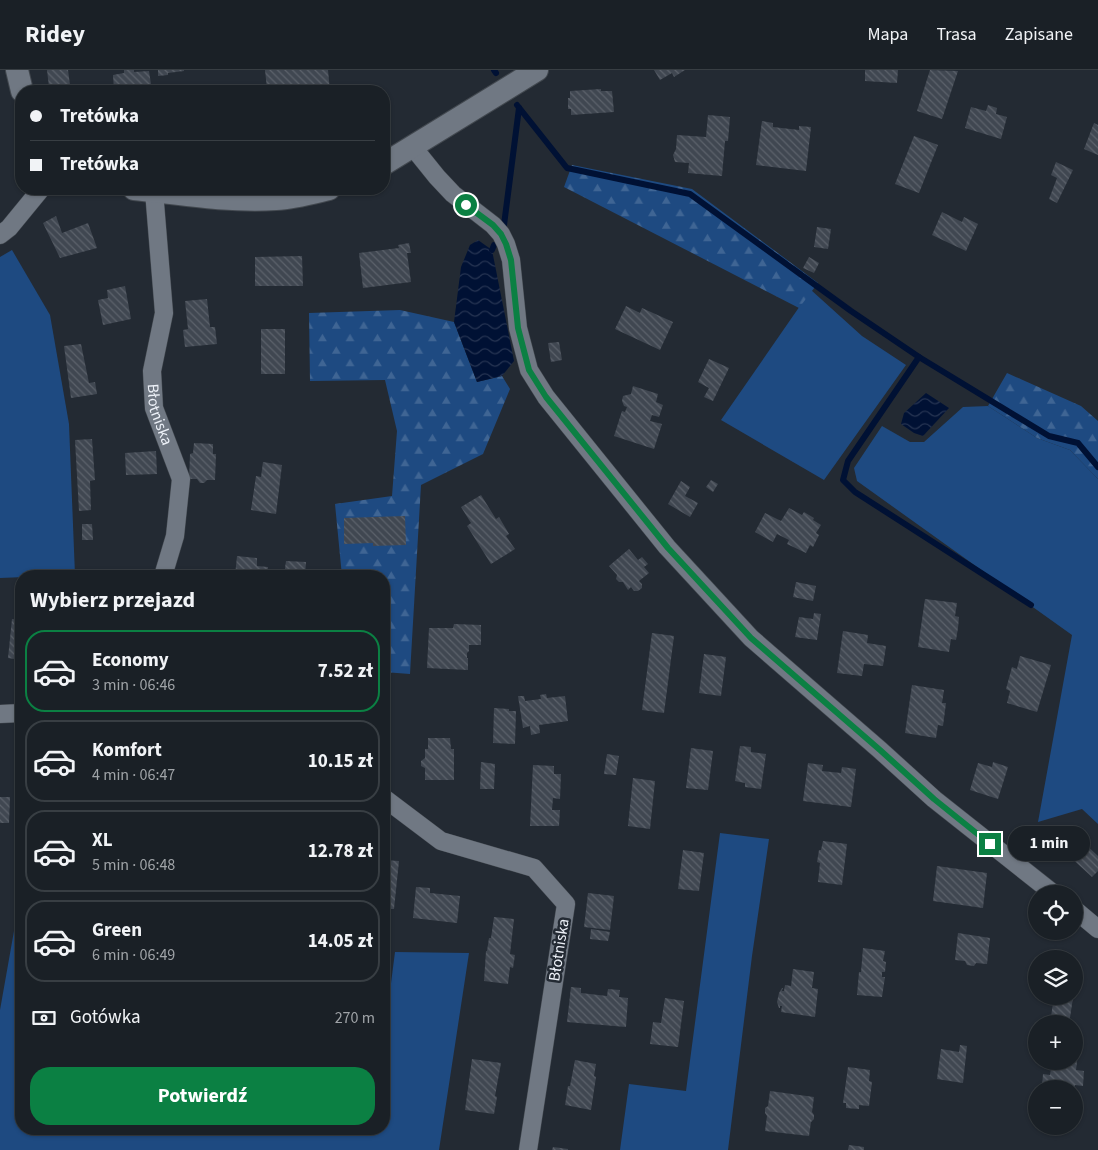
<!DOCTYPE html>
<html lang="pl">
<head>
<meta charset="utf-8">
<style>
	:root { --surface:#1a2026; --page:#23282e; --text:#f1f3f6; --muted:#9fa3a7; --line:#383e43; --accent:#0b8043 }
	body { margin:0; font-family:"Source Sans 3",sans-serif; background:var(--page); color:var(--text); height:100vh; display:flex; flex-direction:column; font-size:19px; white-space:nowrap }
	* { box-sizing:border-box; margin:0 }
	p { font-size:16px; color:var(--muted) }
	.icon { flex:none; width:28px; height:28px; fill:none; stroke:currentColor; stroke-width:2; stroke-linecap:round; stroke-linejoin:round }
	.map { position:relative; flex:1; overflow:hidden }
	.details { position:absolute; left:15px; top:500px; width:375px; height:565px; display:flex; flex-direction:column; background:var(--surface); border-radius:20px; box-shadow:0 1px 4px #0004,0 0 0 1px var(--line) }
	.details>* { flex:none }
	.hud { position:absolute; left:15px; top:15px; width:375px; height:110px; border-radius:20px; box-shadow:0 1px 4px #0004,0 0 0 1px var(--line); display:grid; align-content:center; height:110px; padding:0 15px; background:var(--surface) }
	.buttons { position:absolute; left:1028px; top:815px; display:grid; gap:10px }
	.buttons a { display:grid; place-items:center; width:55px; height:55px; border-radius:50%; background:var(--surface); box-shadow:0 1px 4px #0004,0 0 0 1px var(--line); font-size:25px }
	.end { position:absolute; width:22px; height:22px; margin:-11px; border:6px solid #0b8043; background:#fff; box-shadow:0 0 0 2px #fff }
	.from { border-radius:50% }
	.bubble { position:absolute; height:35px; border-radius:18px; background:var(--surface); box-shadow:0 1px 4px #0004,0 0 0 1px var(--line); font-size:16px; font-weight:700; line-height:35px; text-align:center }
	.hud b { display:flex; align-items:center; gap:18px; height:48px; font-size:19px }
	.hud b+b { border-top:1px solid var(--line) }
	.hud i { width:12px; height:12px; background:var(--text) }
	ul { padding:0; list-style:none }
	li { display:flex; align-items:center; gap:15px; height:82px; margin:0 10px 8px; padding:0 5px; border:2px solid var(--line); border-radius:20px }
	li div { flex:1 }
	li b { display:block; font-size:19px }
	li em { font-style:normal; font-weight:700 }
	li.on { border-color:var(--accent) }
	li>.icon { width:45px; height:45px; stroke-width:1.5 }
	h2 { padding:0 15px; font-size:22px; line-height:60px }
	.pay { display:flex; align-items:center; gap:12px; height:55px; padding:0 15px; font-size:19px }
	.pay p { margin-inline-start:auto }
	.button { display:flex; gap:10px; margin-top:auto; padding:10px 15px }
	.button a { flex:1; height:58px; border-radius:20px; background:var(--accent); color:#fff; font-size:20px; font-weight:700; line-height:58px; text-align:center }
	header { display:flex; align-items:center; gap:30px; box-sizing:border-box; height:70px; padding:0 25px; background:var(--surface); border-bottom:1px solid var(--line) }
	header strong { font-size:24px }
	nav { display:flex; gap:28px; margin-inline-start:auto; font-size:18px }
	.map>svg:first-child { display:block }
	.grass { fill:#1e4a81 }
	.forest { fill:url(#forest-firs) }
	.water { fill:url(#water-waves) }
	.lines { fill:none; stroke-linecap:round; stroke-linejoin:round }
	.stream { stroke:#001134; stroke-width:6 }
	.building { fill:url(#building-back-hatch) }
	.minor-casing { stroke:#42484f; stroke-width:19 }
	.tertiary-casing { stroke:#42484f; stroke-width:24 }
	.minor { stroke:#707883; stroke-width:18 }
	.tertiary { stroke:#707883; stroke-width:22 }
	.route { stroke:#0b8043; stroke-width:6 }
	.labels { text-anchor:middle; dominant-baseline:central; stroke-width:5; stroke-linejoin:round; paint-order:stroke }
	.street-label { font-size:16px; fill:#edf1f8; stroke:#232a33 }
</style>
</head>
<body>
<header>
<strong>Ridey</strong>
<nav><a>Mapa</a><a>Trasa</a><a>Zapisane</a></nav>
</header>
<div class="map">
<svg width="1098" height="1080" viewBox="0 0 1098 1080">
	<defs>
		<pattern id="forest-firs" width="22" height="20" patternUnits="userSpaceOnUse" patternTransform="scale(1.25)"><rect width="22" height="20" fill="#1e4a81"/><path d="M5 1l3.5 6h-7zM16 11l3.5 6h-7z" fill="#3f6594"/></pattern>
		<pattern id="water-waves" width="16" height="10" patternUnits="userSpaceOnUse" patternTransform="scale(1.25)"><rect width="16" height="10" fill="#001134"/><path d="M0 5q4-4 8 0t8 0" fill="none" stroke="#263452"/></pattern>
		<pattern id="building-back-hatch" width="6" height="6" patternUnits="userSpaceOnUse" patternTransform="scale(1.25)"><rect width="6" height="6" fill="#404751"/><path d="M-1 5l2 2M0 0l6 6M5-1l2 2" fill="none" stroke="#5c626b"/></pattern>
	</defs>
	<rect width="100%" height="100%" fill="#232a33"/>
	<g class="grass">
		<path d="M12,180L50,245L69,354L75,505L0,508V187Z"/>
		<path d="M811,220L862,266L906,295L824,410L721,350Z"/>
		<path d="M988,336L1037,368L1070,380L1098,409V754L1082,739L1038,752L1072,565L857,411L854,398L882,356L910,372H924L963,337Z"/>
		<path d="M720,763L769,769L752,886L728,1080H620L629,1014L686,1021Z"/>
		<path d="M17,844L21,845V1059H384V960H385L395,882L469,883L439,1080H0V940Z"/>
	</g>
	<g class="forest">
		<path d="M572,95L692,119L818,213L799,238L564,117Z"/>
		<path d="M400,240L454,252L477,312L502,306L510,319L483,384L421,415L410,604L384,602V506H342L335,434L392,426L397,361L385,310L310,311L309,243Z"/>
		<path d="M1007,303L1081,336L1098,351V409L1070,380L1037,368L988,336Z"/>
	</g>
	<g class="water">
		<path d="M478,170L492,180L514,291L502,306L477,312L454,252L461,197L470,175Z"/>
		<path d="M926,323L949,338L923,366L914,363L901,354L904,343Z"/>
	</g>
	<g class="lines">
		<g class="stream">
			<path d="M494,0L496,3"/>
			<path d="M517,35L567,98L690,124L851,241L919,287L1049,366L1078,373L1098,397"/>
			<path d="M504,155L519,38"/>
			<path d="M492,180L494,175"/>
			<path d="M919,287L848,391L843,410L855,422L1031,535"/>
		</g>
	</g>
	<g class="building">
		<path d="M47,0H68L70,15L49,17Z"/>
		<path d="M124,0H134V2L149,1L152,21H114L113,5L124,3Z"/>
		<path d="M158,0H184V1L168,3V5L158,6Z"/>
		<path d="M265,0H328L330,21H299L298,16L267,19Z"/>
		<path d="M654,0H685L674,7L672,3L660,10Z"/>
		<path d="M865,0H898L897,13L865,11Z"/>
		<path d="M930,0L958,1L942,49L917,41Z"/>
		<path d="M213,17V21H191V19Z"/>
		<path d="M601,19V21H612L614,42L571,45V39H568V28H570V21Z"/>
		<path d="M988,35L997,38L996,44L1007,47L1001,69L965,58L971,37L986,41Z"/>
		<path d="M708,45L730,47L728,71H725L722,106L688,103L689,93L675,92L673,85L676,79L677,65L706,67Z"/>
		<path d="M762,51L773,53V57L799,60V56L811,57L806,101L756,95Z"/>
		<path d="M1094,53L1098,55V85L1084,79Z"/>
		<path d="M914,66L938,75L919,123L895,114Z"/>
		<path d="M1056,92L1073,100L1057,133L1049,129L1057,108L1051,105Z"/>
		<path d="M942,142L962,152L964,147L978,154L966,181L932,165Z"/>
		<path d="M56,146L62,163L88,153L97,178L60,188L43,153Z"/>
		<path d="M817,157L831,159L828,179L814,177Z"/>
		<path d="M409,173L411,183H407L411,212L363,218L359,183L399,178L398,175Z"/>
		<path d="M302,186L303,216H255V187Z"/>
		<path d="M809,187L819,193L814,203L803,198Z"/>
		<path d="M125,216L131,249L103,255L98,230L108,228L107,220Z"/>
		<path d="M207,229L210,257H215L217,274L185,277L183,260L188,259L185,231Z"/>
		<path d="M626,236L640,243L642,238L673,252L660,280L615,259Z"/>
		<rect x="261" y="259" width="24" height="45"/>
		<path d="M559,272L562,290L551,292L548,273Z"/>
		<path d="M81,274L89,313L95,312L97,324L71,328L64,276Z"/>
		<path d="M709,289L729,298L713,331L704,327L709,318L698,312Z"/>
		<path d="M633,316L658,324L656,332L663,335L659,347L652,345L650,351L662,354L654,379L614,366L622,341L625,342L627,337L624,336L622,331L623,326L631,324Z"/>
		<path d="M92,369L95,410L90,411L91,440L79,441L75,370Z"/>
		<path d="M194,373L213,374V384H216L215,410H207L204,413H200L197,409H189L190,384L193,383Z"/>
		<path d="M156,381L157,404L126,405L125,383Z"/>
		<path d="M263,392L282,395L276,444L251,440L256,406L261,407Z"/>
		<path d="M711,410L718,414L713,422L706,417Z"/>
		<path d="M681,411L690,417L685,426L698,433L690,447L668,434Z"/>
		<path d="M481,425L496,449L499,447L509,464L506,466L515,479L491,494L467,456L471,453L461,437Z"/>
		<path d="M789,438L802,445L804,442L814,448L813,450L821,455L816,463L819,465L813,477L810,475L806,483L787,474L789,470L777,464L773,472L755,462L765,443L781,451Z"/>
		<path d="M405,446L406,475L373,476V473L344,474V448Z"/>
		<path d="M82,454H92L93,470H82Z"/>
		<path d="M629,479L638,490L642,487L648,494L644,497L649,503L639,511L642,514V518L638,521H634L631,517L628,520L623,512H619L616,509L617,505L609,496Z"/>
		<path d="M237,486L257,488V496L268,497L267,506H235Z"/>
		<path d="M286,491L306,492L305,506H284Z"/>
		<path d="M796,512L816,516L813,531L793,527Z"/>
		<path d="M925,529L957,533L955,546L959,547L958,558L956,570L951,569L949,582L918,577Z"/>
		<path d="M814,543L821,544L817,570L795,567L799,547L813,549Z"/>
		<path d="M12,549L21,550V590L8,588Z"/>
		<path d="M454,554L481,555V575H469V581L467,583V588H468V600L427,598L429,558H453Z"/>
		<path d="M843,561L868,565L867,573L886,576L883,596L864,594L862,606L837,603Z"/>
		<path d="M652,563L674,566L664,643L642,640Z"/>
		<path d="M704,584L726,587L721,626L699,623Z"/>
		<path d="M1020,586L1051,595L1037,642L1007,633L1010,621L1006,619L1012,597L1017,599Z"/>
		<path d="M912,615L944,620L942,633H946L943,656L938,655L936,668L905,663Z"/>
		<path d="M546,624L547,628L565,626L568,651L539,655L540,663L531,665L530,656L523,658L518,626H524L525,631L541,629L540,625Z"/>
		<path d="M494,638L509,639V641H516L515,674L493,673Z"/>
		<path d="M428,668H450L451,679H454V710H425V698L421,696V691L425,688V679H428Z"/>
		<path d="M740,676L751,677V682L766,684L761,719L745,717V713L735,711Z"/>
		<path d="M691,678L713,681L708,720L686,718Z"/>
		<path d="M607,684L619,686L616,705L604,704Z"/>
		<path d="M481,692L495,694L494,719H480Z"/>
		<path d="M993,692L1008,697L998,729L970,720L978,693L992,697Z"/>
		<path d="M808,693L823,695L822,701L841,703L842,697L856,699L851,737L803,731Z"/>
		<path d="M533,695L554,696V704H561L560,729L553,728L552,740H560L559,756H530Z"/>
		<path d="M633,708L655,711L650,759L628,756Z"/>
		<path d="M0,727H10L9,753H0Z"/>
		<path d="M1081,770L1098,786V801L1092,807L1068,785Z"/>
		<path d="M823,771L847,774L842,815L818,812L820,793L817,792L819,780H821Z"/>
		<path d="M683,780L704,783L699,821L678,819Z"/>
		<path d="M384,790L399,791L394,839H384Z"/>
		<path d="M937,796L987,803L983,838L933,831Z"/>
		<path d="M416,817L430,818V823L460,826L457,853L413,848Z"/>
		<path d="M588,823L614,826L610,860L584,857Z"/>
		<path d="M494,847L514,849L510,884L515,885L513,898L510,897L508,914L484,911L486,881H487L489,868H491Z"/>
		<path d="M591,859L610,862L608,871L590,869Z"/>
		<path d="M958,863L990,868L987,894L976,893L974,896L967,895L965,891L955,890Z"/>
		<path d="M863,878L885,881L883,891L886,892L885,902H882V907H885L882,927L857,925L859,902H861Z"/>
		<path d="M793,899L814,902L812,918L818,919L815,947L781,942L782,936H780V938H779L777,932L779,923L782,918H783L782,921H784L785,915L791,916Z"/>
		<path d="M571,917L581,918V923L607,926L608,919L620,920L619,927L628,928L626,957L567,952Z"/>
		<path d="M1054,926L1073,928L1069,954H1050Z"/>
		<path d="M665,928L684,931L678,977L650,974L653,952L661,953Z"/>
		<path d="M960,975L967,976L963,1013L937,1009L941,979L959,982Z"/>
		<path d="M1074,976H1079L1076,1000L1084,1001L1083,1016L1075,1015L1074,1019L1042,1017L1043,1004L1050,1005L1052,991H1074Z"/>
		<path d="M472,989L501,993L495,1026L497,1027L494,1044L465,1040Z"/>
		<path d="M575,990L596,994L594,1006L596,1007L591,1040L565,1035L568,1016H570Z"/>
		<path d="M848,997L870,1000L869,1011L872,1012L869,1036L859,1035V1039L846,1038V1033H843Z"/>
		<path d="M770,1021L814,1027L812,1042L814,1045V1049L811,1052L809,1066L765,1061L767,1046L765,1043V1038L768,1036Z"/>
		<path d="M849,1075L864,1077V1080H848Z"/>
		<path d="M553,1077L568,1079V1080H552Z"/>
	</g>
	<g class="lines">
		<g class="minor-casing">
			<g id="minor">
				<path d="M412,76L437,107L453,124L493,155L501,164L506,174L511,190L518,258L529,300L546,327L667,477L751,568L880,680L934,729L1054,824"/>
				<path id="s1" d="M154,121L164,243L152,301L154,338L181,409L175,466L163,506"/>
				<path d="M0,165L9,158L41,119"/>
				<path d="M0,644L21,643"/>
				<path d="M384,728L441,771L534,798L566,834L528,1080"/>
				<path d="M1074,839L1098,859"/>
			</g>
		</g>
		<g class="tertiary-casing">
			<g id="tertiary">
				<path d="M17,0L22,21"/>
				<path d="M384,94L537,0"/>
				<path d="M134,119C180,124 229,132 276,129C294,128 312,123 329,119"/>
			</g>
		</g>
		<use href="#minor" class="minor"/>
		<use href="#tertiary" class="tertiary"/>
	</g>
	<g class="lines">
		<path class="route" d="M466,135L493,155L501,164L506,174L511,190L518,258L529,300L546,327L668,478L751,568L880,680L934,729L990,774"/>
	</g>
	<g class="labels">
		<g class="street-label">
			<text stroke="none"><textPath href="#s1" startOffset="226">Błotniska</textPath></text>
			<text transform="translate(559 880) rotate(-81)">Błotniska</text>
		</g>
	</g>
</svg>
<div class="buttons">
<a><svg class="icon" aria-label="locate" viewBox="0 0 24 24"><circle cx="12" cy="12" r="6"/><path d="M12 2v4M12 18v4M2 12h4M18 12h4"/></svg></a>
<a><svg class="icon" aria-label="layers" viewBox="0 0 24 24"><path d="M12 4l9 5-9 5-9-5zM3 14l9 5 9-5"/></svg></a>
<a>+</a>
<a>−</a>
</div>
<i class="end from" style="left:466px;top:135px"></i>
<i class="end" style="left:990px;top:774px"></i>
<div class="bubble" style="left:1008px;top:756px;width:82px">1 min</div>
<div class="hud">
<b><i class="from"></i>Tretówka</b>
<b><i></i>Tretówka</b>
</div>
<section class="details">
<h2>Wybierz przejazd</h2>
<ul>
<li class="on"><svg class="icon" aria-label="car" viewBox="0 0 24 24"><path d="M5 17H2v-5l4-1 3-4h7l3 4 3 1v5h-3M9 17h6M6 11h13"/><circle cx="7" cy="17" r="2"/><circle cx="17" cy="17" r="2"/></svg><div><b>Economy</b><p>3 min · 06:46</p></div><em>7.52 zł</em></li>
<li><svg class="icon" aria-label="car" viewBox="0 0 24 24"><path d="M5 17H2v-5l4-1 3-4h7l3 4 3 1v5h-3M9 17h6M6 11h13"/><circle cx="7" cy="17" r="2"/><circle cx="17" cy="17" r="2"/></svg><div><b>Komfort</b><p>4 min · 06:47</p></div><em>10.15 zł</em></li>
<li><svg class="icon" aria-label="car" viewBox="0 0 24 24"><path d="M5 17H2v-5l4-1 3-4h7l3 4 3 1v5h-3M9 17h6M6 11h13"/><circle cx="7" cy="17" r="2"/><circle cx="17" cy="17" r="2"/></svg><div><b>XL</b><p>5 min · 06:48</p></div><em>12.78 zł</em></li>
<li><svg class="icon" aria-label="car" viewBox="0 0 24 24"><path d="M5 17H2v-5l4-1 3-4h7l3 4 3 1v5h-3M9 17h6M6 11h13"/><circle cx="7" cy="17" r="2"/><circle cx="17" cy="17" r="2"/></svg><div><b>Green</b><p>6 min · 06:49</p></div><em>14.05 zł</em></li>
</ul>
<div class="pay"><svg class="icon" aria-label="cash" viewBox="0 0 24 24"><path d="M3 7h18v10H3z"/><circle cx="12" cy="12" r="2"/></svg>Gotówka<p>270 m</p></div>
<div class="button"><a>Potwierdź</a></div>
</section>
</div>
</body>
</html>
